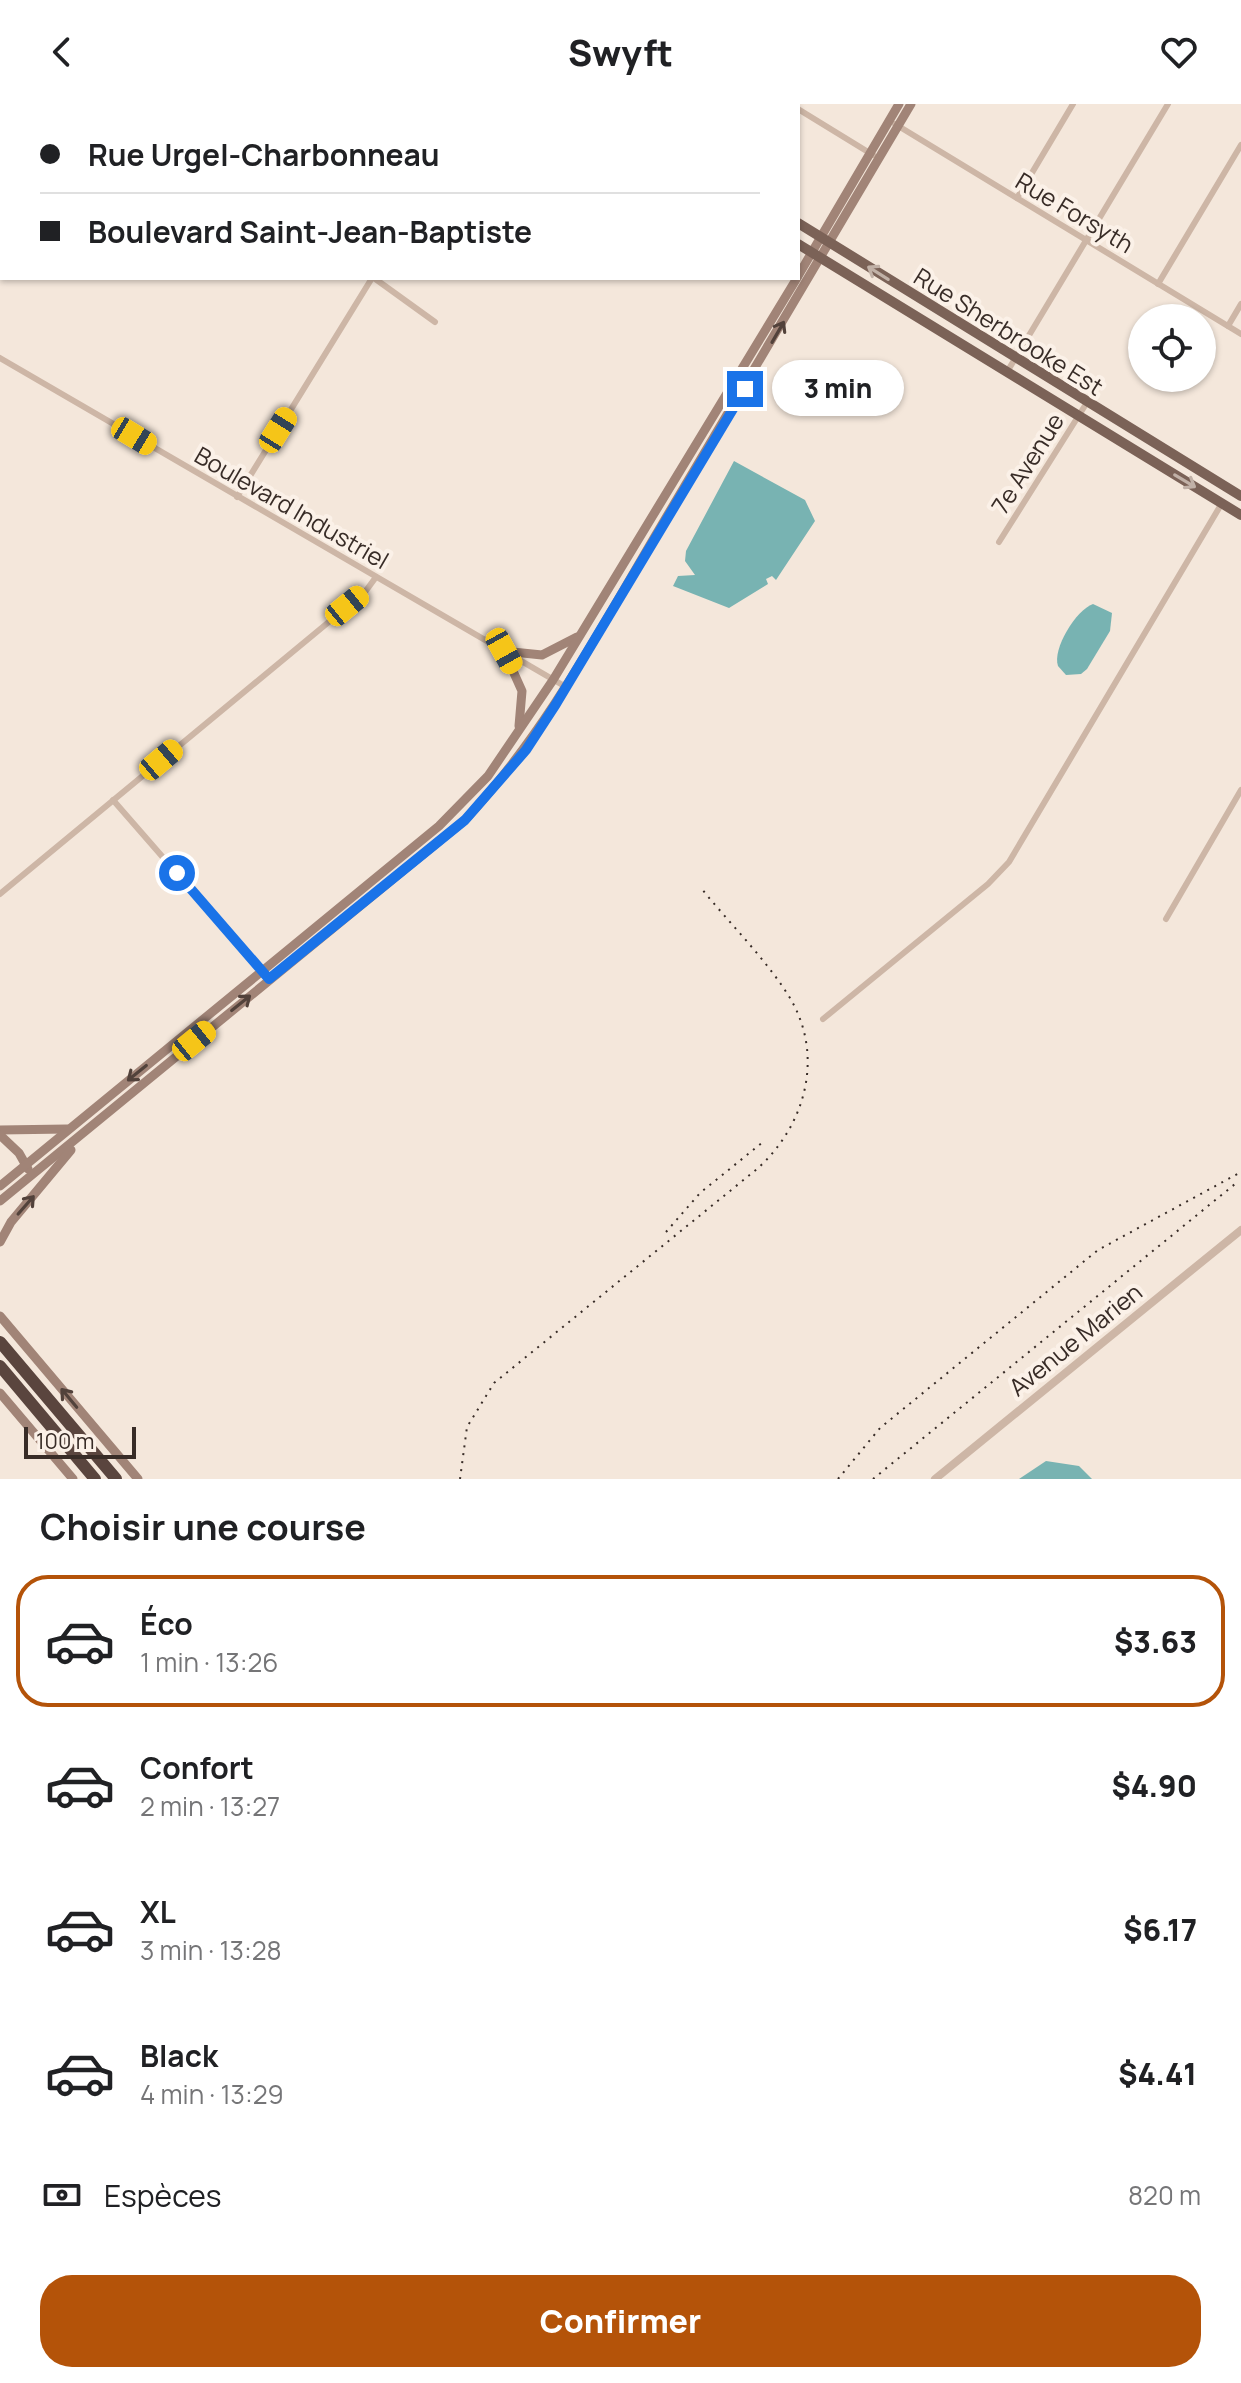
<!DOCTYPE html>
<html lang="fr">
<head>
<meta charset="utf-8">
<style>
	:root { --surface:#fff; --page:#f2f2f2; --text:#202124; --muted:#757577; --line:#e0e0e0; --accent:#b45309 }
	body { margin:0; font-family:Manrope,sans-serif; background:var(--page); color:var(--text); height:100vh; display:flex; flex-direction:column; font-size:30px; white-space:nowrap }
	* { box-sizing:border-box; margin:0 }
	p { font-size:26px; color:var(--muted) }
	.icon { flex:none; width:44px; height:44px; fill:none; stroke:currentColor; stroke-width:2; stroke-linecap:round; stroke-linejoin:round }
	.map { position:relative; height:1375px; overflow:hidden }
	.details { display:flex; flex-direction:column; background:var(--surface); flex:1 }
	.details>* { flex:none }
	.banner { position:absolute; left:0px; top:0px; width:800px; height:176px; box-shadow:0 2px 6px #0004; display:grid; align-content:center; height:176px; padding:0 40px; background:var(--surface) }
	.tools { position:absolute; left:1128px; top:200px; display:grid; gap:16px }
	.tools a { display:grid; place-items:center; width:88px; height:88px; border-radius:50%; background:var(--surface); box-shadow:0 2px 6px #0004; font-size:40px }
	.scale { position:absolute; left:24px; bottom:20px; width:112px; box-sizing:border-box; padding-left:8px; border:4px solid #382c27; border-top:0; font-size:22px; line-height:28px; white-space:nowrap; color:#382c27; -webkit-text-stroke:6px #fbf1e8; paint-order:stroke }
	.end { position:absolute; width:36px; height:36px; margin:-18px; border:10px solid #1a73e8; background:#fff; box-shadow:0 0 0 4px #fff }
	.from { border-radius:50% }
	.bubble { position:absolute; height:56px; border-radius:28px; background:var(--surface); box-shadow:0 2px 6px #0004; font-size:26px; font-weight:800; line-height:56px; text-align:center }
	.car { position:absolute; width:24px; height:48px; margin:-24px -12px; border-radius:10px; box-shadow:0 0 6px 2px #0007; background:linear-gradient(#f5c518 24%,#345 0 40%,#f5c518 0 76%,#345 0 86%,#f5c518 0) }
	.banner b { display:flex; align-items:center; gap:28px; height:76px; font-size:30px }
	.banner b+b { border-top:2px solid var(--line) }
	.banner i { width:20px; height:20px; background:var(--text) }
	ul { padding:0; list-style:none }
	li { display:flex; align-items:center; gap:24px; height:132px; margin:0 16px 12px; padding:0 24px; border:4px solid transparent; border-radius:32px }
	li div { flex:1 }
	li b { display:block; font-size:30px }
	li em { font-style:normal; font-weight:800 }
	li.current { border-color:var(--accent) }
	li>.icon { width:72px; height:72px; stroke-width:1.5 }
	h2 { padding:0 40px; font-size:36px; line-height:96px }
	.pay { display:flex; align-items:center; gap:20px; height:88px; padding:0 40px; font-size:30px }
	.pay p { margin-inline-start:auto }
	.action { display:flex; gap:16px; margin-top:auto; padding:16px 40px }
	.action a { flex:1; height:92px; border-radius:32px; background:var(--accent); color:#fff; font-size:32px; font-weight:800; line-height:92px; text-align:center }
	header { display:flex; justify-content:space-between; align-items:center; height:104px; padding:0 40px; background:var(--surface); font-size:36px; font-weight:800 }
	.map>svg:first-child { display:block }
	.water { fill:#78b3b2 }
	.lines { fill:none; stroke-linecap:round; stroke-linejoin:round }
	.minor { stroke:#cdb6a6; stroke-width:6 }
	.tertiary { stroke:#cdb6a6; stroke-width:8 }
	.secondary { stroke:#a18477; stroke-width:9 }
	.primary { stroke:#7b6257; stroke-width:10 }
	.motorway { stroke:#5a453e; stroke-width:12 }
	.rail { stroke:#382c27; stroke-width:2; stroke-dasharray:2 6; stroke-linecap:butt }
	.oneway { stroke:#c1b1a7 }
	.oneway2 { stroke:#52423b }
	.route { stroke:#1a73e8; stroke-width:10 }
	.labels { text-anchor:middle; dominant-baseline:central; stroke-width:8; stroke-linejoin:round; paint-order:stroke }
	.street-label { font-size:24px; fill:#382c27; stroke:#fbf1e8 }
</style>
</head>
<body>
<header><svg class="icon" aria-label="back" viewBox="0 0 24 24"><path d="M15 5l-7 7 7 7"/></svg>Swyft<svg class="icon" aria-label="heart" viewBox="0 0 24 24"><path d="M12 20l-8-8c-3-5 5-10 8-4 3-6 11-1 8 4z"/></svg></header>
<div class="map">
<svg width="1241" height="1375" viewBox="0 0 1241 1375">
	<rect width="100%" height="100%" fill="#f4e7db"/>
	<g class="water">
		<path d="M734,357L805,396L815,417L776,476L772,472L766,475L768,480L729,504L673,482L678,472L695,471L685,457L686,447Z"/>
		<path d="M1093,500L1112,509L1110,527L1087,565L1081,570L1066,571L1058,562C1052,545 1076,506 1093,500Z"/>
		<path d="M1046,1357L1079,1362L1092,1375H1019Z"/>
	</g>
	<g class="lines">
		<g class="minor">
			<path d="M95,0L98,2"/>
			<path d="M790,0L793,2"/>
			<path d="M798,5L873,51"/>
			<path d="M895,20L1241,230"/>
			<path d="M1017,94L1073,0"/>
			<path d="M374,174L435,218"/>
			<path d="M1158,180L1241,41"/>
			<path d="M1228,222L1241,200"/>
			<path d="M0,254L566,583"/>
			<path d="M1007,268L1168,0"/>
			<path d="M237,393L372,174"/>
			<path d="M999,438L1086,300"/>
			<path d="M113,696L269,875"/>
			<path d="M0,790L365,488L376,473"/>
			<path d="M1166,815L1241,686"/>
			<path d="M823,915L988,780L1009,758L1222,399"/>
		</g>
		<path class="tertiary" d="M935,1375L1241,1126"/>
		<g class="secondary">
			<path d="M798,172L899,0"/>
			<path d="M504,547L542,551L577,533"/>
			<path d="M504,547L522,587L519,622"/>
			<path d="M0,1026L67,1025"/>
			<path d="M0,1031L19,1049L28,1065"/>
			<path d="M0,1082L439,722L488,672L553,576L797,174"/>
			<path d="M0,1097L465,716C543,632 596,533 654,434C740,290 825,145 911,0"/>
			<path d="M0,1138L11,1118L71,1046"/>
			<path d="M0,1212L138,1375"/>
			<path d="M0,1289L73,1375"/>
		</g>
		<g class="primary">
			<path d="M570,0L574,2"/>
			<path d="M601,0L604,2"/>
			<path d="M798,119L1241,392"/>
			<path d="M798,140L1241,411"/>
		</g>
		<g class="motorway">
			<path d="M0,1238L116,1375"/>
			<path d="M0,1262L95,1375"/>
		</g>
		<g class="rail">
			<path d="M666,1128L700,1089L763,1038"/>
			<path d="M460,1375L467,1323L494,1279L757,1065C805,1022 825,953 790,894C766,855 730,820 701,784"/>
			<path d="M838,1375L880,1324L1098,1146L1241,1068"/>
			<path d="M873,1375L1235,1080"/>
		</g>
	</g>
	<defs><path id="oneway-shaft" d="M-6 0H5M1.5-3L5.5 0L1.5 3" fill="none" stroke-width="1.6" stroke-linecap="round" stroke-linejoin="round" transform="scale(2)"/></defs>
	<g class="oneway">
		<use href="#oneway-shaft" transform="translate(878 169) rotate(-148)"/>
		<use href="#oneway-shaft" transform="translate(1185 377) rotate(31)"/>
	</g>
	<g class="oneway2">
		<use href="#oneway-shaft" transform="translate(778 228) rotate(-60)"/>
		<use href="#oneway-shaft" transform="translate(241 899) rotate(-39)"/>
		<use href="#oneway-shaft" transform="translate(137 969) rotate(141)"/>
		<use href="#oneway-shaft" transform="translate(26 1101) rotate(-49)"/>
		<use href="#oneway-shaft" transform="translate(69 1294) rotate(-130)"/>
	</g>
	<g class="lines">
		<path class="route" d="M177,769L269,875L465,716L526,646L556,600L745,285"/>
	</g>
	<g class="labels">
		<g class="street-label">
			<text transform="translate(1075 108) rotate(31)">Rue Forsyth</text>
			<text transform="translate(1009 227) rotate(32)">Rue Sherbrooke Est</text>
			<text transform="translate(1027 359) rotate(-58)">7e Avenue</text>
			<text transform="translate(292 403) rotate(30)">Boulevard Industriel</text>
			<text transform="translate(1075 1235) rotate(-39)">Avenue Marien</text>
		</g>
	</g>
</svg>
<div class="tools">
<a><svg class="icon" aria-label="locate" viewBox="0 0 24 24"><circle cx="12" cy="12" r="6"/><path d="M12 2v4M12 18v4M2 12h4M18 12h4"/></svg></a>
</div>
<div class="scale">100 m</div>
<i class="end from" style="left:177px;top:769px"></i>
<i class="end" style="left:745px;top:285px"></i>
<div class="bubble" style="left:772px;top:256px;width:132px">3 min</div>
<i class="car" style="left:278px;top:326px;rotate:32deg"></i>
<i class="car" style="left:134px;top:332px;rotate:121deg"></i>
<i class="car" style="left:347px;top:502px;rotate:51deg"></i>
<i class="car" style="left:504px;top:547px;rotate:151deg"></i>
<i class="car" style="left:161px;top:656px;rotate:50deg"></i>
<i class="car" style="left:194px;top:937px;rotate:51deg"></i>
<div class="banner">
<b><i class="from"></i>Rue Urgel-Charbonneau</b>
<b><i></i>Boulevard Saint-Jean-Baptiste</b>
</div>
</div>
<section class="details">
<h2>Choisir une course</h2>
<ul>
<li class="current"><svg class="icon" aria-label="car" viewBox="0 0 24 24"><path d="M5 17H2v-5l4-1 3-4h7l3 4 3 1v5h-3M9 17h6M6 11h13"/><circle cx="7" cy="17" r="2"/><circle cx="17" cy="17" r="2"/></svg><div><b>Éco</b><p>1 min · 13:26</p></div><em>$3.63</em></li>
<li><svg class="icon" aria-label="car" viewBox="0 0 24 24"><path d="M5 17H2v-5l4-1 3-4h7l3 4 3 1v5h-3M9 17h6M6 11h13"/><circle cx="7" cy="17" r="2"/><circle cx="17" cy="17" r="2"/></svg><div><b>Confort</b><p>2 min · 13:27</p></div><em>$4.90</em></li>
<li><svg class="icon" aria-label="car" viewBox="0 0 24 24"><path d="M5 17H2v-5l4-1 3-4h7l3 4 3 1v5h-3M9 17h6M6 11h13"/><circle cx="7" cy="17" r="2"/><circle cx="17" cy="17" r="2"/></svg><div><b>XL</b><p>3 min · 13:28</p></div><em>$6.17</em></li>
<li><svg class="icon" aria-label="car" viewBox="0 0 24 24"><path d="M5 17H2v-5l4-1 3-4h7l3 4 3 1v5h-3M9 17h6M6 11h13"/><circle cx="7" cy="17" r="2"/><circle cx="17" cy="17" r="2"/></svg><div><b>Black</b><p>4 min · 13:29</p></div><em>$4.41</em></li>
</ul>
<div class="pay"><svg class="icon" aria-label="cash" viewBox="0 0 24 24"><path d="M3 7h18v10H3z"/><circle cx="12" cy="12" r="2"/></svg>Espèces<p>820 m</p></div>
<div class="action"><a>Confirmer</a></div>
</section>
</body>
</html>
